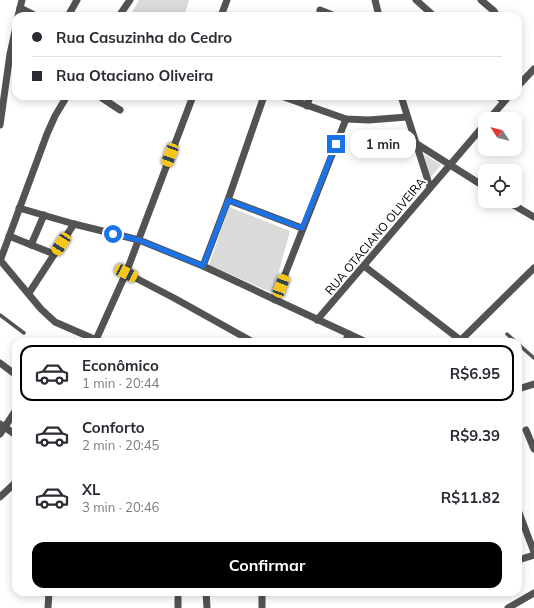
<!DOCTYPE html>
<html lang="pt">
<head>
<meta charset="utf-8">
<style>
	:root { --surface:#fff; --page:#f2f2f3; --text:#2b2b33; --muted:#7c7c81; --line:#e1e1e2; --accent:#000 }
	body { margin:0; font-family:Mulish,sans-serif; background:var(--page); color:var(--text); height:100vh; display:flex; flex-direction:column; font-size:15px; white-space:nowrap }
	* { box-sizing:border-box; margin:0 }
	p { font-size:13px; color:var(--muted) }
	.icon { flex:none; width:22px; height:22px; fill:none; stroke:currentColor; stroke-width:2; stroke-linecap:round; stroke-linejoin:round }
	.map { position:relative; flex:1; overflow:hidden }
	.drawer { position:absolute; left:12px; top:338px; width:510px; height:258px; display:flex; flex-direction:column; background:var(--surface); border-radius:12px; box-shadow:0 2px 10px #0003 }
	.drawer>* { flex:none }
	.hud { position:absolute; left:12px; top:12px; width:510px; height:88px; border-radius:12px; box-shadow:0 2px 10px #0003; display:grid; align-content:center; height:88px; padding:0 20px; background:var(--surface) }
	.needle { width:26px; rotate:306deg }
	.fabs { position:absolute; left:478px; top:112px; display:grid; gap:8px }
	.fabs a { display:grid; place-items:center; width:44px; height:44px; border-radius:8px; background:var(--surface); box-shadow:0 2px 10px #0003; font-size:20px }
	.end { position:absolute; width:18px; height:18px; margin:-9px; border:5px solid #1a73e8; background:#fff; box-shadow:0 0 0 2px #fff }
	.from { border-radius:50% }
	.bubble { position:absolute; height:28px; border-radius:12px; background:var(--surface); box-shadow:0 2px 10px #0003; font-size:13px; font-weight:700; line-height:28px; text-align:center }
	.car { position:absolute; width:12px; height:24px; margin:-12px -6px; border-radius:5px; box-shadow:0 0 3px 1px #0007; background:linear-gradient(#f5c518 24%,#345 0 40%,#f5c518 0 76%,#345 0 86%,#f5c518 0) }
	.hud b { display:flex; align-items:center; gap:14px; height:38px; font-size:15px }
	.hud b+b { border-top:1px solid var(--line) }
	.hud i { width:10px; height:10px; background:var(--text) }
	ul { padding:7px 0 0; list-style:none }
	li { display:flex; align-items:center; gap:12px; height:56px; margin:0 8px 6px; padding:0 12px; border:2px solid transparent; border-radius:12px }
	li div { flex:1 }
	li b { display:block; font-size:15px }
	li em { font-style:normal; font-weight:700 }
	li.selected { border-color:var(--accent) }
	li>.icon { width:36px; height:36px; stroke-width:1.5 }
	.action { display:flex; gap:8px; margin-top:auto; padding:8px 20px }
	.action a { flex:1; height:46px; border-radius:12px; background:var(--accent); color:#fff; font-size:16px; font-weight:700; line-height:46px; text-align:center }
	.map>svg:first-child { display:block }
	.green { fill:#dadada }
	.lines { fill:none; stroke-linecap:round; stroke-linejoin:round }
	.service { stroke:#535353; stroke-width:3.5 }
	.minor { stroke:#535353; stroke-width:7 }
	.route { stroke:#1a73e8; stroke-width:5 }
	.labels { text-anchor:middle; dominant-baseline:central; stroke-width:4; stroke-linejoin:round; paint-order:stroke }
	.street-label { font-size:12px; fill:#000; stroke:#fff }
</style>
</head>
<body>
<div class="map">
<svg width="534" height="608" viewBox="0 0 534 608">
	<rect width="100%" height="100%" fill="#fff"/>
	<g class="green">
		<path d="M139,0H189L184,16H130Z"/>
		<path d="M424,154L441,165L430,178Z"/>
		<path d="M229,207L290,231L273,293L209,265Z"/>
	</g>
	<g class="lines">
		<g class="service">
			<path d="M0,315L24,333"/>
			<path d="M507,334L516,342"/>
			<path d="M518,344L534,358"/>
		</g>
		<g class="minor">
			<path d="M375,0L379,16"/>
			<path d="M416,0L434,16"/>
			<path d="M481,0L494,11L497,16"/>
			<path d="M20,8L36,16"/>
			<path d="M320,10L335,16"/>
			<path d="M18,16L22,0"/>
			<path d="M68,16L77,0"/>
			<path d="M119,16L130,0"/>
			<path d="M221,16L227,0"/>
			<path d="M518,86L534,69"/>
			<path d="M99,96L120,110"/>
			<path d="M281,96L346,119L369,120L407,117"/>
			<path d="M401,96L430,187"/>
			<path d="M497,96L504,101"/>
			<path d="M307,106L310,96"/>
			<path d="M489,119L509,96"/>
			<path d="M0,125L10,54L16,27"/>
			<path d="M417,144L485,187"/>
			<path d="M228,200L302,228"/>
			<path d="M507,201L534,217"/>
			<path d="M19,208L74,224L139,240L203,266L366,342"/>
			<path d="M9,236L54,254"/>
			<path d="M31,245L44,215"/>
			<path d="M0,260L41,309L55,322L101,342"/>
			<path d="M0,261L47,134L55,116L67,96"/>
			<path d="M203,266L228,200L264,96"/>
			<path d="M364,266L463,342"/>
			<path d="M126,273L174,298L253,342"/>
			<path d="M29,293L74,224"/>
			<path d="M275,300L346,119"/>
			<path d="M317,320L485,124"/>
			<path d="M461,340L534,268"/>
			<path d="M95,342L126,273L193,96"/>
			<path d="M345,342L349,334"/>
			<path d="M0,363L16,375"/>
			<path d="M518,389L534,384"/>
			<path d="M0,424L16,435"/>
			<path d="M526,430L534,449"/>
			<path d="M0,434L16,410"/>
			<path d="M0,497L16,482"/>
			<path d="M518,510L534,552"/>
			<path d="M518,560L534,555"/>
			<path d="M206,592L207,608"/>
			<path d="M262,592V608"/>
			<path d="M48,608L49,592"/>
			<path d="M178,608V598"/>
			<path d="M508,608L534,593"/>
		</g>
	</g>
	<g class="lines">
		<path class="route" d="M113,234L139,240L203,266L228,200L302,228L336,144"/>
	</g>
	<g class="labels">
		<g class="street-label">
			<text transform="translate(375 236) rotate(-50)">RUA OTACIANO OLIVEIRA</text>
		</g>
	</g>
</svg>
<div class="fabs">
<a><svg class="needle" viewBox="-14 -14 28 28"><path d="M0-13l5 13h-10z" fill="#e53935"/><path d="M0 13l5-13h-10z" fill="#7c7c81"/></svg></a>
<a><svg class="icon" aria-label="locate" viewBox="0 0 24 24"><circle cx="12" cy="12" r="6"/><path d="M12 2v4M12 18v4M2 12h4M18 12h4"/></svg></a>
</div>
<i class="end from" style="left:113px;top:234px"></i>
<i class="end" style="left:336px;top:144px"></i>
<div class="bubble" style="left:350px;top:130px;width:66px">1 min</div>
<i class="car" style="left:170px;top:155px;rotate:200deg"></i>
<i class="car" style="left:61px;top:244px;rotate:213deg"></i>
<i class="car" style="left:126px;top:273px;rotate:117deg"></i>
<i class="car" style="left:281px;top:286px;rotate:21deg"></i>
<div class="hud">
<b><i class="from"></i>Rua Casuzinha do Cedro</b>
<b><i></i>Rua Otaciano Oliveira</b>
</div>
<section class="drawer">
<ul>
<li class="selected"><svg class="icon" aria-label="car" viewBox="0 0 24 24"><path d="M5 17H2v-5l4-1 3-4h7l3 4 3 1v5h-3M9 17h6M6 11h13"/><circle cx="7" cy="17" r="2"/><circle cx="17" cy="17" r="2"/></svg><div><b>Econômico</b><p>1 min · 20:44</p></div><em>R$6.95</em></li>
<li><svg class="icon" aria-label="car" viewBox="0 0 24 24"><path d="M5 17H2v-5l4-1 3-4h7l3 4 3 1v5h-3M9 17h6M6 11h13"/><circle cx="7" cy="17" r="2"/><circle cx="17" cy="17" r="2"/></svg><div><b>Conforto</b><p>2 min · 20:45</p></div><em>R$9.39</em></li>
<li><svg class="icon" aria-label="car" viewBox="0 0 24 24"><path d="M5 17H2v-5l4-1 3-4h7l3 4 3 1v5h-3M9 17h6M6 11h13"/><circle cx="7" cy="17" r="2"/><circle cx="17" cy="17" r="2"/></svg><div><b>XL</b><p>3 min · 20:46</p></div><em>R$11.82</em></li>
</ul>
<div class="action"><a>Confirmar</a></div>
</section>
</div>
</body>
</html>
